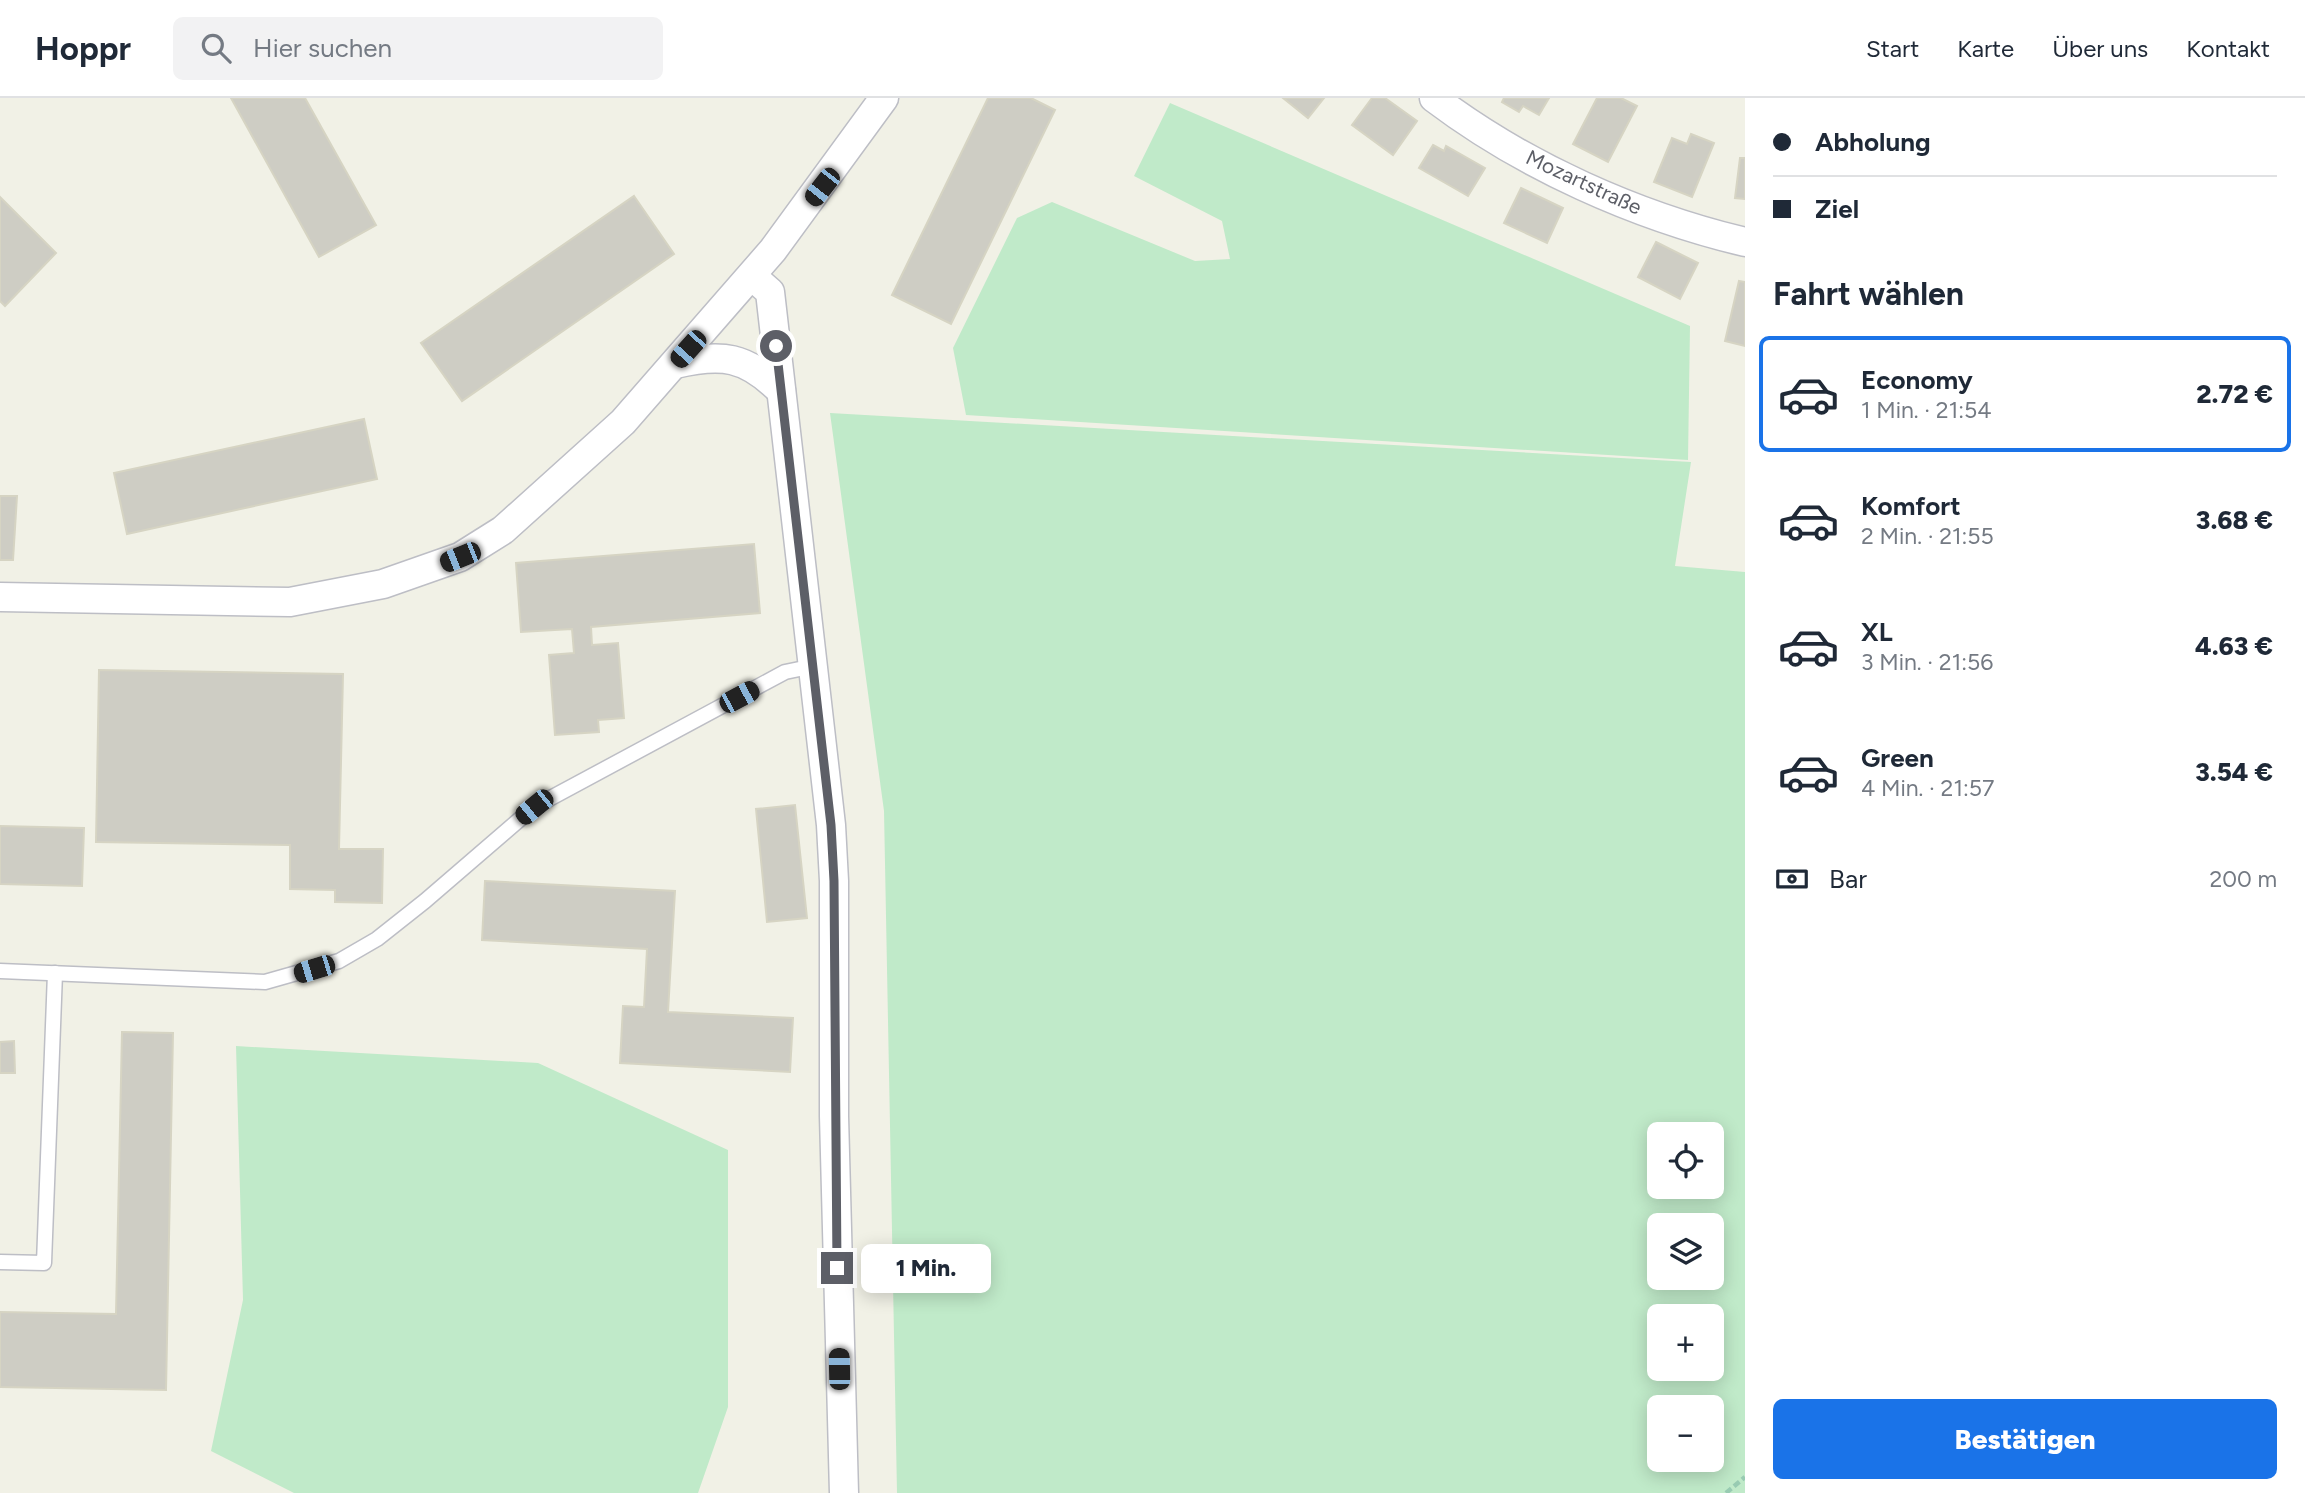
<!DOCTYPE html>
<html lang="de">
<head>
<meta charset="utf-8">
<style>
	:root { --surface:#fff; --page:#f2f2f3; --text:#1f2937; --muted:#747a83; --line:#e0e1e3; --accent:#1a73e8 }
	body { margin:0; font-family:Figtree,sans-serif; background:var(--page); color:var(--text); height:100vh; display:flex; flex-direction:column; font-size:26px; white-space:nowrap }
	* { box-sizing:border-box; margin:0 }
	p { font-size:23px; color:var(--muted) }
	.icon { flex:none; width:38px; height:38px; fill:none; stroke:currentColor; stroke-width:2; stroke-linecap:round; stroke-linejoin:round }
	.map { position:relative; flex:1; overflow:hidden }
	.sheet { display:flex; flex-direction:column; background:var(--surface); width:560px }
	.sheet>* { flex:none }
	.guide { display:grid; align-content:center; height:154px; padding:0 28px; background:var(--surface) }
	.tools { position:absolute; left:1647px; top:1024px; display:grid; gap:14px }
	.tools a { display:grid; place-items:center; width:77px; height:77px; border-radius:10px; background:var(--surface); box-shadow:0 4px 18px #0003; font-size:35px }
	.end { position:absolute; width:32px; height:32px; margin:-16px; border:9px solid #5d5f67; background:#fff; box-shadow:0 0 0 4px #fff }
	.from { border-radius:50% }
	.bubble { position:absolute; height:49px; border-radius:10px; background:var(--surface); box-shadow:0 4px 18px #0003; font-size:23px; font-weight:800; line-height:49px; text-align:center }
	.car { position:absolute; width:21px; height:42px; margin:-21px -10px; border-radius:9px; box-shadow:0 0 5px 2px #0007; background:linear-gradient(#222 24%,#8ab4d8 0 40%,#222 0 76%,#8ab4d8 0 86%,#222 0) }
	.guide b { display:flex; align-items:center; gap:24px; height:66px; font-size:26px }
	.guide b+b { border-top:2px solid var(--line) }
	.guide i { width:18px; height:18px; background:var(--text) }
	ul { padding:0; list-style:none }
	li { display:flex; align-items:center; gap:21px; height:116px; margin:0 14px 10px; padding:0 14px; border:4px solid transparent; border-radius:10px }
	li div { flex:1 }
	li b { display:block; font-size:26px }
	li em { font-style:normal; font-weight:800 }
	li.active { border-color:var(--accent) }
	li>.icon { width:63px; height:63px; stroke-width:1.5 }
	h2 { padding:0 28px; font-size:32px; line-height:84px }
	.pay { display:flex; align-items:center; gap:18px; height:77px; padding:0 28px; font-size:26px }
	.pay p { margin-inline-start:auto }
	.action { display:flex; gap:14px; margin-top:auto; padding:14px 28px }
	.action a { flex:1; height:80px; border-radius:10px; background:var(--accent); color:#fff; font-size:28px; font-weight:800; line-height:80px; text-align:center }
	header { display:flex; align-items:center; gap:42px; box-sizing:border-box; height:98px; padding:0 35px; background:var(--surface); border-bottom:2px solid var(--line) }
	header strong { font-size:33px }
	nav { display:flex; gap:38px; margin-inline-start:auto; font-size:24px }
	.search { width:490px; height:63px; background:var(--page); display:flex; align-items:center; gap:18px; box-sizing:border-box; padding:0 24px; border-radius:10px; color:var(--muted); font-size:26px }
	main { display:flex; flex:1; min-height:0 }
	.map>svg:first-child { display:block }
	.green { fill:#c0eac9; fill-rule:evenodd }
	.building { fill:#cecdc4; stroke:#d6d4c3; stroke-width:2 }
	.lines { fill:none; stroke-linecap:round; stroke-linejoin:round }
	.lane-casing { stroke:#bdbec5; stroke-width:17 }
	.street-casing { stroke:#bdbec5; stroke-width:31 }
	.path { stroke:#98cbb2; stroke-width:4.5; stroke-dasharray:7 3.5; stroke-linecap:butt }
	.lane { stroke:#fff; stroke-width:14 }
	.street { stroke:#fff; stroke-width:28 }
	.route { stroke:#5d5f67; stroke-width:9 }
	.labels { text-anchor:middle; dominant-baseline:central; stroke-width:6; stroke-linejoin:round; paint-order:stroke }
	.street-label { font-size:21px; fill:#5d5f67; stroke:#fff }
</style>
</head>
<body>
<header>
<strong>Hoppr</strong>
<div class="search"><svg class="icon" aria-label="search" viewBox="0 0 24 24"><circle cx="10" cy="10" r="6"/><path d="M15 15l6 6"/></svg>Hier suchen</div>
<nav><a>Start</a><a>Karte</a><a>Über uns</a><a>Kontakt</a></nav>
</header>
<main>
<div class="map">
<svg width="1745" height="1395" viewBox="0 0 1745 1395">
	<rect width="100%" height="100%" fill="#f1f1e6"/>
	<g class="green">
		<path d="M1170,5L1690,228L1688,362L966,317L953,250L1017,120L1052,104L1195,163L1230,161L1222,123L1134,78Z"/>
		<path d="M830,315L1691,364L1675,468L1745,474V1395H897L884,713ZM1712,1036V1088H1659V1036ZM1712,1127V1180H1659V1127ZM1659,1218H1712V1270H1659ZM1659,1309H1712V1362H1659Z"/>
		<path d="M236,948L538,965L728,1052V1309L698,1395H294L211,1353L243,1202Z"/>
	</g>
	<g class="building">
		<path d="M231,0H305L376,127L319,159Z"/>
		<path d="M988,0H1031L1055,12L951,226L892,197Z"/>
		<path d="M1283,0H1324L1308,20Z"/>
		<path d="M1372,0H1385L1417,23L1393,57L1352,27Z"/>
		<path d="M1504,0H1549L1539,17L1523,8L1519,14L1502,4Z"/>
		<path d="M1597,0H1621L1637,8L1608,64L1573,46Z"/>
		<path d="M1691,36L1714,45L1692,99L1654,84L1672,40L1687,46Z"/>
		<path d="M1433,47L1444,53L1446,48L1485,70L1468,98L1419,70Z"/>
		<path d="M1740,60H1745V101L1735,100Z"/>
		<path d="M1521,90L1563,110L1547,145L1504,125Z"/>
		<path d="M634,98L674,156L462,303L421,245Z"/>
		<path d="M0,99L56,155L5,208L0,203Z"/>
		<path d="M1656,144L1698,165L1680,201L1638,179Z"/>
		<path d="M1739,183L1745,184V248L1725,243Z"/>
		<path d="M364,321L377,381L127,436L114,375Z"/>
		<path d="M0,398H17L13,462H0Z"/>
		<path d="M754,446L760,515L591,529L592,547L618,545L624,620L598,622L599,634L555,637L549,557L574,555L572,531L521,534L516,465Z"/>
		<path d="M99,572L343,576L339,751H383L382,805L335,804V792L290,791V747L96,744Z"/>
		<path d="M795,707L807,820L767,824L756,711Z"/>
		<path d="M0,728L84,730L82,788L0,786Z"/>
		<path d="M485,783L675,793L668,914L793,920L790,974L620,965L623,908L644,909L647,851L482,842Z"/>
		<path d="M122,934L173,935L166,1292L0,1289V1214L116,1216Z"/>
		<path d="M14,943L15,975H0V944Z"/>
	</g>
	<g class="lines">
		<g class="lane-casing">
			<g id="lane">
				<path d="M0,873L265,884L339,863L377,841L425,803L534,709L785,574L814,568"/>
				<path d="M0,1164L44,1165L55,875"/>
			</g>
		</g>
		<g class="street-casing">
			<g id="street">
				<path d="M1434,0C1524,68 1636,118 1745,144"/>
				<path d="M752,178L770,194L831,727L834,783V1018L844,1395"/>
				<path d="M675,266C722,255 746,258 781,293"/>
				<path d="M0,499L290,504L383,486L460,459L503,432L623,324L773,152L884,0"/>
			</g>
		</g>
		<path class="path" d="M1726,1395L1745,1379"/>
		<use href="#lane" class="lane"/>
		<use href="#street" class="street"/>
	</g>
	<g class="lines">
		<path class="route" d="M776,248L831,727L834,783L837,1170"/>
	</g>
	<g class="labels">
		<g class="street-label">
			<text transform="translate(1584 84) rotate(25)">Mozartstraße</text>
		</g>
	</g>
</svg>
<div class="tools">
<a><svg class="icon" aria-label="locate" viewBox="0 0 24 24"><circle cx="12" cy="12" r="6"/><path d="M12 2v4M12 18v4M2 12h4M18 12h4"/></svg></a>
<a><svg class="icon" aria-label="layers" viewBox="0 0 24 24"><path d="M12 4l9 5-9 5-9-5zM3 14l9 5 9-5"/></svg></a>
<a>+</a>
<a>−</a>
</div>
<i class="end from" style="left:776px;top:248px"></i>
<i class="end" style="left:837px;top:1170px"></i>
<div class="bubble" style="left:861px;top:1146px;width:130px">1 Min.</div>
<i class="car" style="left:822px;top:89px;rotate:218deg"></i>
<i class="car" style="left:688px;top:251px;rotate:222deg"></i>
<i class="car" style="left:460px;top:459px;rotate:248deg"></i>
<i class="car" style="left:739px;top:599px;rotate:62deg"></i>
<i class="car" style="left:534px;top:709px;rotate:231deg"></i>
<i class="car" style="left:314px;top:871px;rotate:253deg"></i>
<i class="car" style="left:839px;top:1271px;rotate:359deg"></i>
</div>
<section class="sheet">
<div class="guide">
<b><i class="from"></i>Abholung</b>
<b><i></i>Ziel</b>
</div>
<h2>Fahrt wählen</h2>
<ul>
<li class="active"><svg class="icon" aria-label="car" viewBox="0 0 24 24"><path d="M5 17H2v-5l4-1 3-4h7l3 4 3 1v5h-3M9 17h6M6 11h13"/><circle cx="7" cy="17" r="2"/><circle cx="17" cy="17" r="2"/></svg><div><b>Economy</b><p>1 Min. · 21:54</p></div><em>2.72 €</em></li>
<li><svg class="icon" aria-label="car" viewBox="0 0 24 24"><path d="M5 17H2v-5l4-1 3-4h7l3 4 3 1v5h-3M9 17h6M6 11h13"/><circle cx="7" cy="17" r="2"/><circle cx="17" cy="17" r="2"/></svg><div><b>Komfort</b><p>2 Min. · 21:55</p></div><em>3.68 €</em></li>
<li><svg class="icon" aria-label="car" viewBox="0 0 24 24"><path d="M5 17H2v-5l4-1 3-4h7l3 4 3 1v5h-3M9 17h6M6 11h13"/><circle cx="7" cy="17" r="2"/><circle cx="17" cy="17" r="2"/></svg><div><b>XL</b><p>3 Min. · 21:56</p></div><em>4.63 €</em></li>
<li><svg class="icon" aria-label="car" viewBox="0 0 24 24"><path d="M5 17H2v-5l4-1 3-4h7l3 4 3 1v5h-3M9 17h6M6 11h13"/><circle cx="7" cy="17" r="2"/><circle cx="17" cy="17" r="2"/></svg><div><b>Green</b><p>4 Min. · 21:57</p></div><em>3.54 €</em></li>
</ul>
<div class="pay"><svg class="icon" aria-label="cash" viewBox="0 0 24 24"><path d="M3 7h18v10H3z"/><circle cx="12" cy="12" r="2"/></svg>Bar<p>200 m</p></div>
<div class="action"><a>Bestätigen</a></div>
</section>
</main>
</body>
</html>
